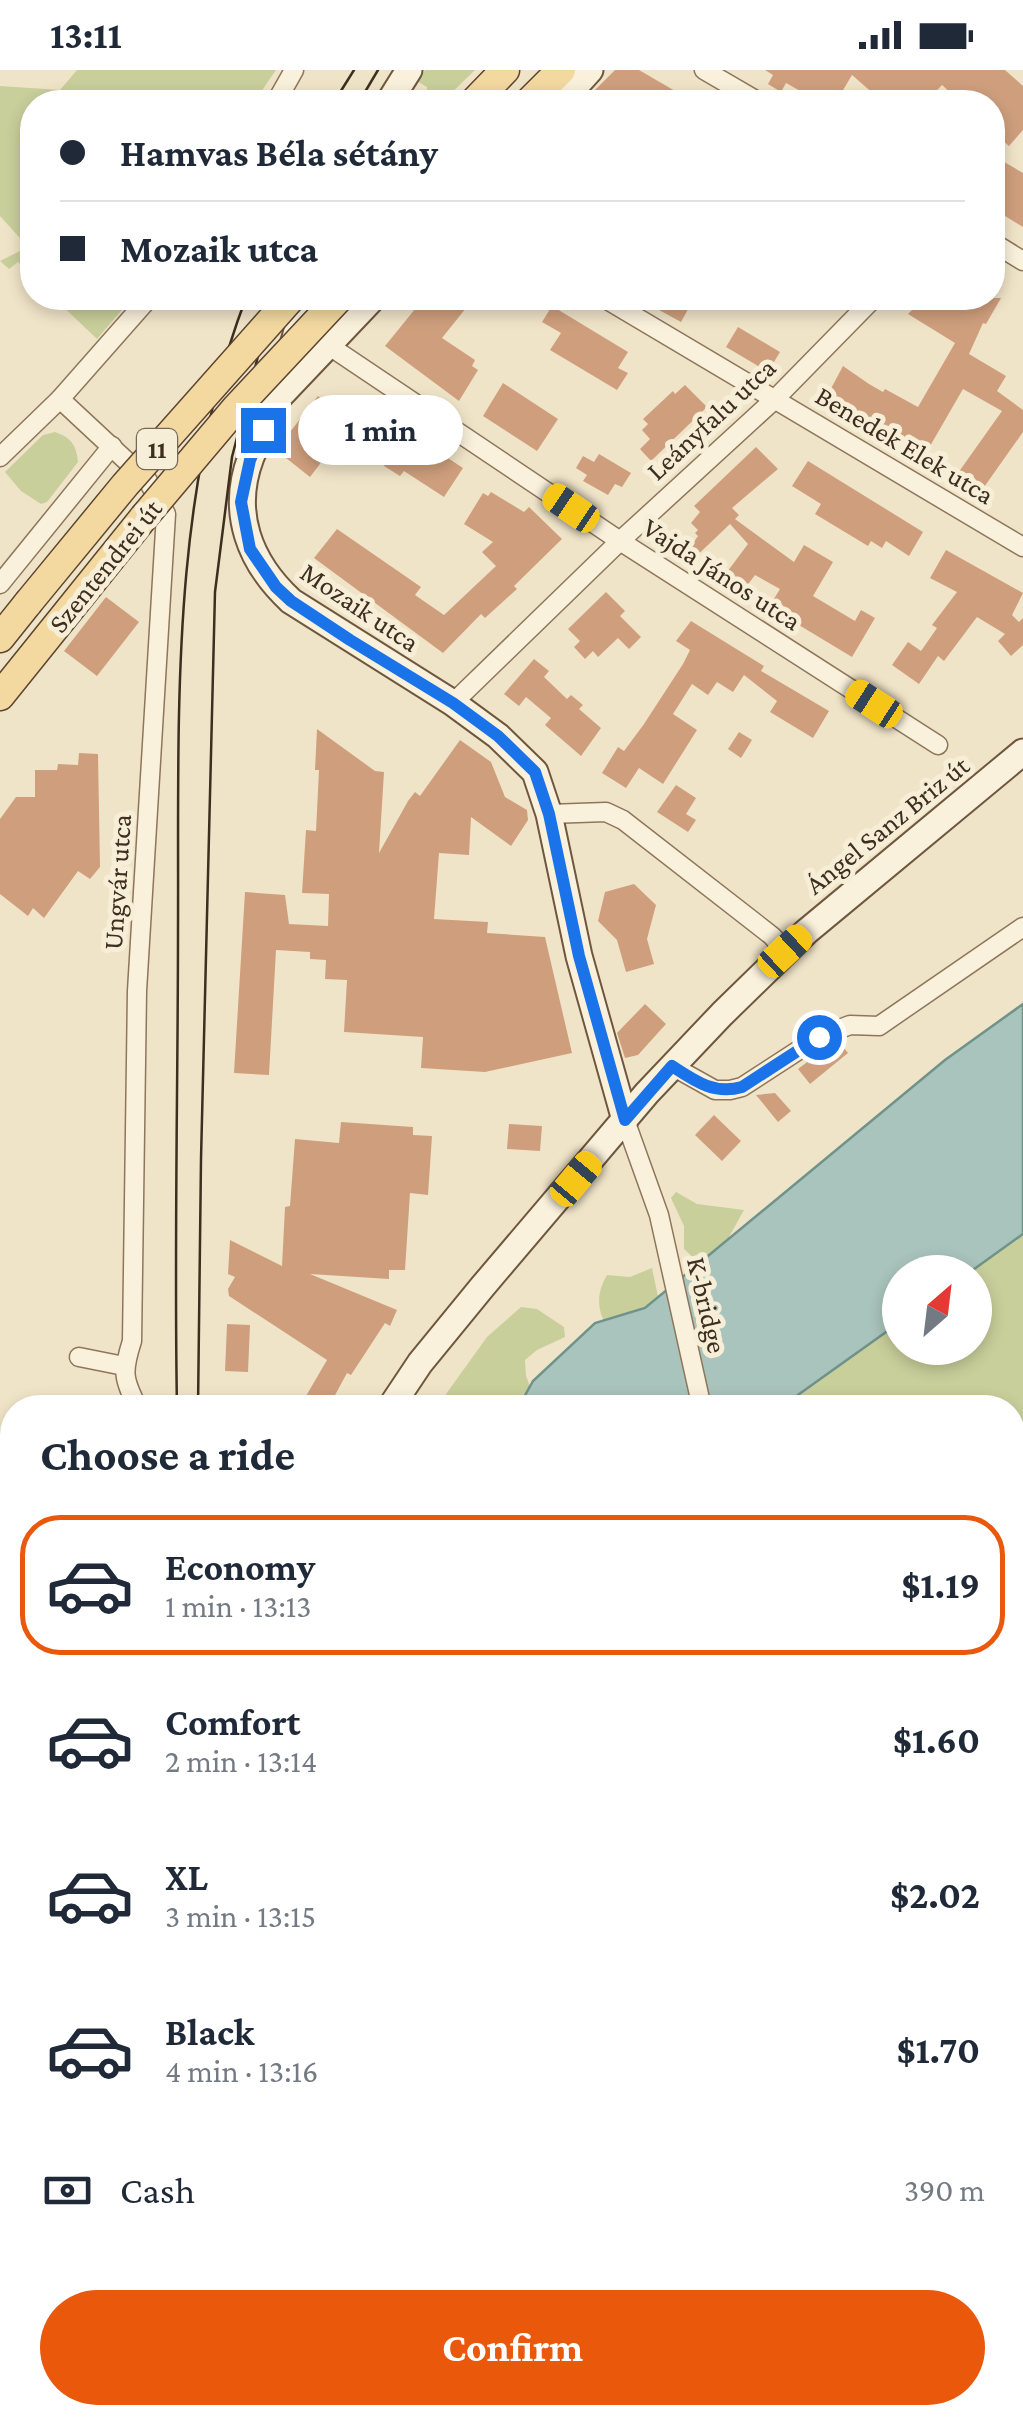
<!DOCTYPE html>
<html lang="en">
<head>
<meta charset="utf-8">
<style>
	:root { --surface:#fff; --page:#f6f6f7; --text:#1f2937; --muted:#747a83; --line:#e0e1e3; --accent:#ea580c }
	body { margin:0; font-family:"Crimson Pro",serif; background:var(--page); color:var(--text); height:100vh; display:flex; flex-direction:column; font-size:38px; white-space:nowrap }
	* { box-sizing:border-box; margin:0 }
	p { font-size:32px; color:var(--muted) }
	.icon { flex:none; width:55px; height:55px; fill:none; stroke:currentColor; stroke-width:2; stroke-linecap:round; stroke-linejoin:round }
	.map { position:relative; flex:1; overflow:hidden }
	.drawer { position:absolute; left:0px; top:1325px; width:1025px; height:1030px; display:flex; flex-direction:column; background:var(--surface); border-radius:40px 40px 0 0; box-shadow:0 5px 15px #0003 }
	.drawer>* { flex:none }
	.top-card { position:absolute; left:20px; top:20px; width:985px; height:220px; border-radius:40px; box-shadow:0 5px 15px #0003; display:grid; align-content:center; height:220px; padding:0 40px; background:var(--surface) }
	.needle { width:65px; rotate:28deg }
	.fabs { position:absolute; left:882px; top:1185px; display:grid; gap:20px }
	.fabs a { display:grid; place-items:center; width:110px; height:110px; border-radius:50%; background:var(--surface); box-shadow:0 5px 15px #0003; font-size:50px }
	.end { position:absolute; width:45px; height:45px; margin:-22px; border:12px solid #1a73e8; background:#fff; box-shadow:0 0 0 5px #fff }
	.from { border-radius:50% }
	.bubble { position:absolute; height:70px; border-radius:35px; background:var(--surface); box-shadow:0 5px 15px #0003; font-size:32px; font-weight:700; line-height:70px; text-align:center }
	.car { position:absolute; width:30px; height:60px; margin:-30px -15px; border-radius:12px; box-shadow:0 0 8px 2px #0007; background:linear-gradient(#f5c518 24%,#345 0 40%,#f5c518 0 76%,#345 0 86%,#f5c518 0) }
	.top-card b { display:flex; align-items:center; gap:35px; height:95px; font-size:38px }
	.top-card b+b { border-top:2px solid var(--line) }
	.top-card i { width:25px; height:25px; background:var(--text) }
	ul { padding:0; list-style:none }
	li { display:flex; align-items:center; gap:30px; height:140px; margin:0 20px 15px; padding:0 20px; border:5px solid transparent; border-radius:40px }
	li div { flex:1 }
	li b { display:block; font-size:38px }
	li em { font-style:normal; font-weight:700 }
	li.current { border-color:var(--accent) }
	li>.icon { width:90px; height:90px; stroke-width:1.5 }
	h2 { padding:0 40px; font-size:45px; line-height:120px }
	.pay { display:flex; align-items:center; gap:25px; height:110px; padding:0 40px; font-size:38px }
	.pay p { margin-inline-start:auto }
	.primary-button { display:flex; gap:20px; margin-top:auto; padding:20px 40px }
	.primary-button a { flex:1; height:115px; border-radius:60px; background:var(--accent); color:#fff; font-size:40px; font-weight:700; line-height:115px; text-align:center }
	.status { display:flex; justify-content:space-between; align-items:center; height:70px; padding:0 50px; background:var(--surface); direction:ltr }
	.status svg { height:28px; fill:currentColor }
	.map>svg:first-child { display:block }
	.green { fill:#c9cf9b }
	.water { fill:#a9c4bc; stroke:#6f938a; stroke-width:2.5 }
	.building { fill:#cf9f7d }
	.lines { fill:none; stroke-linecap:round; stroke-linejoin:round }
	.street-casing { stroke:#8d765c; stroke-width:21 }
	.secondary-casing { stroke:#6f573f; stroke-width:29 }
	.primary-casing { stroke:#5b4430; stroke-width:31 }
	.street { stroke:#faf1dc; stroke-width:18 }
	.secondary { stroke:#faf1dc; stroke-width:25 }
	.primary { stroke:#f3d9a0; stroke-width:28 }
	.tram { stroke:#3d2e20; stroke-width:2.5 }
	.primary-bridge-casing { stroke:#5b4430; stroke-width:31; stroke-linecap:butt }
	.primary-bridge { stroke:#f3d9a0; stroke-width:28 }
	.route { stroke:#1a73e8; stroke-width:12 }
	.labels { text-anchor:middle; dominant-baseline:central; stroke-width:10; stroke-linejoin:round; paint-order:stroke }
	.shield { fill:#f7eed8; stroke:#756857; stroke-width:2.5 }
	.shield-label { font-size:25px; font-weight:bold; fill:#3d2e20 }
	.street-label { font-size:28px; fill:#3d2e20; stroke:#f7eed8 }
</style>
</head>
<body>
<div class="status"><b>13:11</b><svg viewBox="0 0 49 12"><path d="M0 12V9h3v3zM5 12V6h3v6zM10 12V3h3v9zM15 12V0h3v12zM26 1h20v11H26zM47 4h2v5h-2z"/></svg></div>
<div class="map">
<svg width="1023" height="2355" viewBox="0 0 1023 2355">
	<rect width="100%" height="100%" fill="#f0e4c8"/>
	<g class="green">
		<path d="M77,0H276L254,32H32V206L18,192L9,199L0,191L28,177L0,146V16L60,20Z"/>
		<path d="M425,0H475L442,32H404L411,25L423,27L427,24V17L417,11Z"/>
		<path d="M54,228H132L97,269Z"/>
		<path d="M55,362C72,368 76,375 78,392L47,432L41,434L21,421L5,402L43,365Z"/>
		<path d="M676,1122L697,1134L744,1140L719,1185L701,1195L684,1179V1156L671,1128Z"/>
		<path d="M1023,1164V2355H175L185,2342H1012V1338L781,1337L900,1252V1278H975V1202H970Z"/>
		<path d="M652,1198L660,1236L610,1260C596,1243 596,1223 607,1205L630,1207Z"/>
		<path d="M521,1237L537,1239L564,1257L565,1267L537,1280L525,1290L526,1306L538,1337L436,1338L487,1267Z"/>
	</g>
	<g class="water">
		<path d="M1023,934V1164L970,1202H900V1252L781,1337L518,1338L533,1311L595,1253L645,1238L945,990Z"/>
		<path d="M12,2308V2342L185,2343L175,2355H0V2322Z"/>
	</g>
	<g class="building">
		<path d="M615,0H639L694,32H583Z"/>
		<path d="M765,0H1005L1023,16V60L1009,76L992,61V32H961L942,15L926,32H883L852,5L836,32H820L786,13L781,22L768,14L773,5Z"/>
		<path d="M992,85L1023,103V157L992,138Z"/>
		<path d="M424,228H474L442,268L475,290L472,296L478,300L459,331L385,276Z"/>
		<path d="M665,228H684L692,232L681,252L659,240Z"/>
		<path d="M924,228H1001L986,254L983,253L969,284L1006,306L997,321L1023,340V362L982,420L958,403L1002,341L963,319L926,383L827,326L843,296L869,314L883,322L885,319L918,337L955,273L908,244Z"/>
		<path d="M552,236L628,282L618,298L628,303L617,320L550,280L561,263L542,252Z"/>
		<path d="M738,257L780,282L768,302L726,277Z"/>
		<path d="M503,313L558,349L537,381L483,346Z"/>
		<path d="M685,315L707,337L651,391L640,379L650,369L642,360L648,354L643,349L673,321L675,324Z"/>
		<path d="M318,326L327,333L331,329L343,339L320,369L332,378L310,407L276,380Z"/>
		<path d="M382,345L463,398L444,427L404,401L400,406L384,396L391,386L366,370Z"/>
		<path d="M756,377L778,399L732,438L739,445L735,449L794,492L804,475L833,492L813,526L855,551L861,540L875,548L852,587L769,537L780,519L755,505L746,517L727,502L748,474L730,454L686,496L680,492L698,466L695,463L698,460L691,453L700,442L694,436Z"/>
		<path d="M599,384L631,403L622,417L615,414L608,425L583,411L587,405L576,398L583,386L594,392Z"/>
		<path d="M808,391L923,462L909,486L886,471L882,478L871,471L868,476L815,444L821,434L792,416Z"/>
		<path d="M491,422L524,442L529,437L562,469L514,516L517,519L485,548L481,544L443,583L314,488L337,459L421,517L415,525L444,545L496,496L482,482L493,472L464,454L483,423L488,426Z"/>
		<path d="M946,480L1023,523L1012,545L1019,552L1023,548V575L1011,586L998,571L1005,564L977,547L944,591L938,586L919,614L892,595L908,572L921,581L937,558L932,555L957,522L930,508Z"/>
		<path d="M606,522L625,541L620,546L641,567L629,579L618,568L598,587L593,581L585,589L574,577L580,571L568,559Z"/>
		<path d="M106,527L139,552L97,606L64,581Z"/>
		<path d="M691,551L764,596L761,601L829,641L813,668L770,642L777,631L744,605L733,622L717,612L708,625L692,614L673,644L697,660L663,714L639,698L626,718L602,703L618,677L624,681L644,654L683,594L690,580L676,571Z"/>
		<path d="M534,589L549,601L544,607L567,629L571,625L583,635L579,639L601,658L581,686L545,655L551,648L526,627L519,636L504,624Z"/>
		<path d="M317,659L375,701L384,702L379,783L408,731L415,722L420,726L460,670L491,692L505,727L527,740L528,750L511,776L471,747L469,785L439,783L434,849L488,852L487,863L545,867L572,983L485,1002L421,998L423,967L344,962L347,910L325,909L326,890L310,889V882L276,880L269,1005L234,1003L245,822L285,825L289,854L328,856L329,824L302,823L306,760L316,761L319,700H315Z"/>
		<path d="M739,662L752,670L741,688L728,679Z"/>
		<path d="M79,683L98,684L100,797L90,809L78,801L44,848L33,838L28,846L0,824V749L16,727H35V700H57L58,694L78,695Z"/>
		<path d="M676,715L696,728L686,744L696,750L688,762L657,742Z"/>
		<path d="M634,814L656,835L647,869L654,894L626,902L617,870L598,851L605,822Z"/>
		<path d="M645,934L666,954L638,985L625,988L617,963Z"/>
		<path d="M839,972L848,983L810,1014L798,999L827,977Z"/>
		<path d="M775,1023L791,1041L778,1052L756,1025Z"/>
		<path d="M714,1045L741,1071L722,1091L695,1065Z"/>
		<path d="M341,1052L413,1057V1065L432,1066L428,1125L410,1123L405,1200H389V1209L310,1204L397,1240L390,1256L385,1253L351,1305L347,1303L328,1338H299L327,1290L229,1226L228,1219L235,1207L228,1204L230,1170L282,1196L285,1137L290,1136L295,1069L339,1073Z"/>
		<path d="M509,1054L542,1056L540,1081L507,1079Z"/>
		<path d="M227,1254L250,1255L248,1302L225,1301Z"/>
	</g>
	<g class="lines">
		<g class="street-casing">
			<g id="street">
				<path d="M704,0L759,32"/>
				<path d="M276,32L294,0"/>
				<path d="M992,172L1023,191"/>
				<path d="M604,228L1023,477"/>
				<path d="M328,275L620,471L938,675"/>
				<path d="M60,329L148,411L166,444L137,921L132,1271C122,1302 123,1309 138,1338"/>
				<path d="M0,387L60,329L149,228"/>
				<path d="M0,514L112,376"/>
				<path d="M453,633L620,471L775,329L874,228"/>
				<path d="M549,744L606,742L623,750L772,866L785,881"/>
				<path d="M672,996L715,1020H730L742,1017L819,967L850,955L879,956L1023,857"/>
				<path d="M625,1050L659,1145L702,1338"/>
				<path d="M79,1287L124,1296"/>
				<path d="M0,1822L12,1831"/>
				<path d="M714,2355L717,2342"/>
			</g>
		</g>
		<g class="secondary-casing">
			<g id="secondary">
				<path d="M389,32L409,0"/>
				<path d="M561,32L590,0"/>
				<path d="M307,228C296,261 288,297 276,330C269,350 259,368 251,387C230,442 249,492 291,531L453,633L498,666L535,702L549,744L579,886L625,1050"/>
				<path d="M279,327L373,228"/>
				<path d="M390,1338L420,1293L483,1216L647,1023L722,944L806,862L1023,682"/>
				<path d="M0,2192L12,2168"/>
			</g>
		</g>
		<g class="primary-casing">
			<g id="primary">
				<path d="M474,32L505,0"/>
				<path d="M529,32L561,0"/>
				<path d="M0,568L28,533"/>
				<path d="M0,626L144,447"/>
			</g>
		</g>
		<use href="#street" class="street"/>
		<use href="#secondary" class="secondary"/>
		<use href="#primary" class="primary"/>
		<g class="tram">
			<path d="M334,32L354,0"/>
			<path d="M359,32L378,0"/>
			<path d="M177,1338C174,1178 178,1018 178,859C179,647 169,429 246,228"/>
			<path d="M198,1338L201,1089L215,522L232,387L273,228"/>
			<path d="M0,2088L12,2063"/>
			<path d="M0,2114L12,2090"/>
		</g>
		<g class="primary-bridge-casing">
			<g id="primary-bridge">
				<path d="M144,447L236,338L339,228"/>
				<path d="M28,533L125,415L291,228"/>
			</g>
		</g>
		<use href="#primary-bridge" class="primary-bridge"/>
	</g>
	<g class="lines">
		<path class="route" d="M263,360L250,390L241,432L250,479L276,517L291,531L350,570L453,633L498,666L535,702L549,744L579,886L625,1050L672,996C695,1011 714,1025 742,1017L819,967"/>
	</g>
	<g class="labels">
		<rect class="shield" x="137" y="359" width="40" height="40" rx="8"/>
		<g class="shield-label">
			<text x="157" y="379">11</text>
		</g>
		<g class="street-label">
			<text transform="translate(711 349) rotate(-43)">Leányfalu utca</text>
			<text transform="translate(905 375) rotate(31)">Benedek Elek utca</text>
			<text transform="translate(105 496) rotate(-51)">Szentendrei út</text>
			<text transform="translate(722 504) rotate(33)">Vajda János utca</text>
			<text transform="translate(360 537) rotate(34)">Mozaik utca</text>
			<text transform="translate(887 755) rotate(-39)">Ángel Sanz Briz út</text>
			<text transform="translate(117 812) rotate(-86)">Ungvár utca</text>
			<text transform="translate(707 1235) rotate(77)">K-bridge</text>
		</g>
	</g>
</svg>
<div class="fabs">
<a><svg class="needle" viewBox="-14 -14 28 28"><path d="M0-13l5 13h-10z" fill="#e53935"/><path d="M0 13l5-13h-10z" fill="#747a83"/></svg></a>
</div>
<i class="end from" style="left:819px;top:967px"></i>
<i class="end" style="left:263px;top:360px"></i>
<div class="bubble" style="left:298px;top:325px;width:165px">1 min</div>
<i class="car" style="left:571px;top:438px;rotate:304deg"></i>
<i class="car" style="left:874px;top:634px;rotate:303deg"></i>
<i class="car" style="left:785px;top:881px;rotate:47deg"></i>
<i class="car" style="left:576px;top:1109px;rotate:40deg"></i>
<div class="top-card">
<b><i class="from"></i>Hamvas Béla sétány</b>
<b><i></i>Mozaik utca</b>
</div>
<section class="drawer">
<h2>Choose a ride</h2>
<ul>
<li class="current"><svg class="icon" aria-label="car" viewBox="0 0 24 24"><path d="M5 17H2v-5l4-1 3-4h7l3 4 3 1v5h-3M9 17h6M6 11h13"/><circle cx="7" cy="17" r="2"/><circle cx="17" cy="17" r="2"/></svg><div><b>Economy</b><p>1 min · 13:13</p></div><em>$1.19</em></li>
<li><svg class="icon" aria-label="car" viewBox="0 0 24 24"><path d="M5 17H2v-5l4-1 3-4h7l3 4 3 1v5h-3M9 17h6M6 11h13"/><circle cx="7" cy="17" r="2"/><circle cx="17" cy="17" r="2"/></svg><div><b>Comfort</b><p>2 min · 13:14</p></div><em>$1.60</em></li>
<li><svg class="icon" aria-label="car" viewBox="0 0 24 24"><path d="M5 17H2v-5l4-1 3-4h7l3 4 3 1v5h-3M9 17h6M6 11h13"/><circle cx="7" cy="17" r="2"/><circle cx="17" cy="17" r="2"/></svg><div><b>XL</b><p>3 min · 13:15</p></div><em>$2.02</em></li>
<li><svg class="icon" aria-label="car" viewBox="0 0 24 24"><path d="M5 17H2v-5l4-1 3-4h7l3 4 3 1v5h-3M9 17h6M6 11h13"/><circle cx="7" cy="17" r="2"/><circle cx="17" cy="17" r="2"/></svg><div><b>Black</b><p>4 min · 13:16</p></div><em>$1.70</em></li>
</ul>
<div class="pay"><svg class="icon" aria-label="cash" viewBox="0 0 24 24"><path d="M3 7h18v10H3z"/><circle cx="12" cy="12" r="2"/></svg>Cash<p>390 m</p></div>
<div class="primary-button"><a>Confirm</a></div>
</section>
</div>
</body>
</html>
